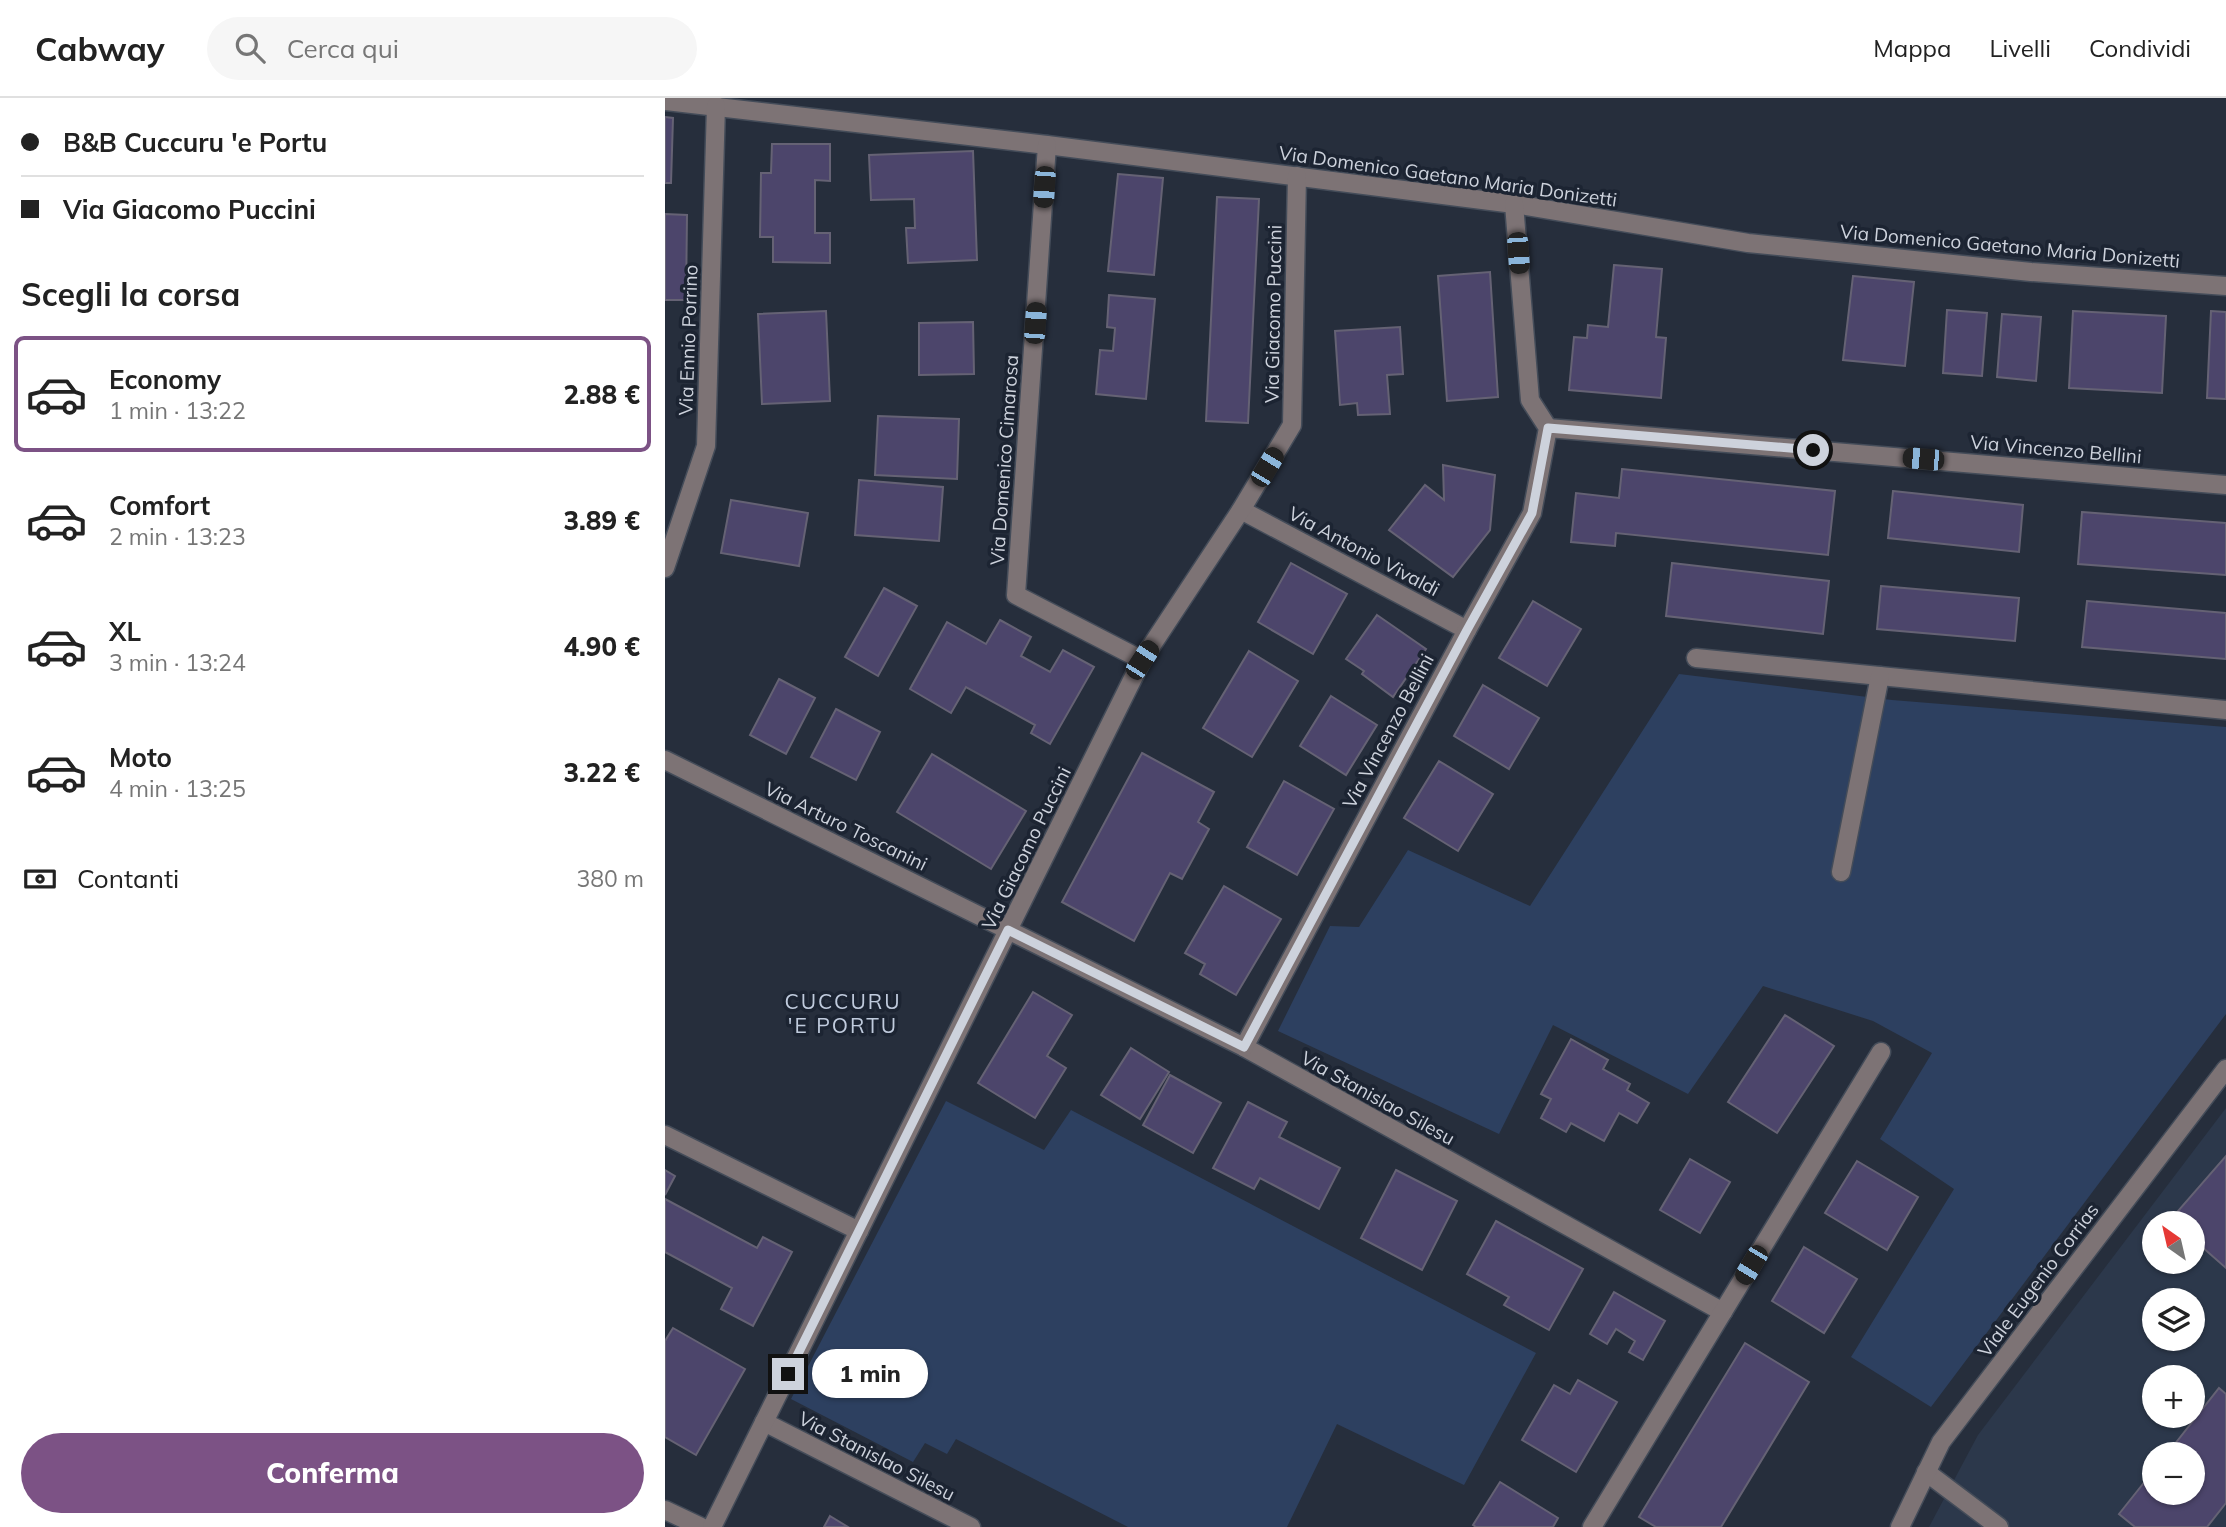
<!DOCTYPE html>
<html lang="it">
<head>
<meta charset="utf-8">
<style>
	:root { --surface:#fff; --page:#f6f6f6; --text:#222; --muted:#767676; --line:#e0e0e0; --accent:#7c5285 }
	body { margin:0; font-family:Mulish,sans-serif; background:var(--page); color:var(--text); height:100vh; display:flex; flex-direction:column; font-size:26px; white-space:nowrap }
	* { box-sizing:border-box; margin:0 }
	p { font-size:23px; color:var(--muted) }
	.icon { flex:none; width:38px; height:38px; fill:none; stroke:currentColor; stroke-width:2; stroke-linecap:round; stroke-linejoin:round }
	.map { position:relative; flex:1; overflow:hidden }
	.drawer { display:flex; flex-direction:column; background:var(--surface); width:665px }
	.drawer>* { flex:none }
	.top-card { display:grid; align-content:center; height:154px; padding:0 21px; background:var(--surface) }
	.needle { width:46px; rotate:326deg }
	.buttons { position:absolute; left:1477px; top:1113px; display:grid; gap:14px }
	.buttons a { display:grid; place-items:center; width:63px; height:63px; border-radius:50%; background:var(--surface); box-shadow:0 2px 5px #0004; font-size:35px }
	.end { position:absolute; width:32px; height:32px; margin:-16px; border:9px solid #cdd2dc; background:#111; box-shadow:0 0 0 4px #111 }
	.from { border-radius:50% }
	.bubble { position:absolute; height:49px; border-radius:24px; background:var(--surface); box-shadow:0 2px 5px #0004; font-size:23px; font-weight:800; line-height:49px; text-align:center }
	.car { position:absolute; width:21px; height:42px; margin:-21px -10px; border-radius:9px; box-shadow:0 0 5px 2px #0007; background:linear-gradient(#222 24%,#8ab4d8 0 40%,#222 0 76%,#8ab4d8 0 86%,#222 0) }
	.top-card b { display:flex; align-items:center; gap:24px; height:66px; font-size:26px }
	.top-card b+b { border-top:2px solid var(--line) }
	.top-card i { width:18px; height:18px; background:var(--text) }
	ul { padding:0; list-style:none }
	li { display:flex; align-items:center; gap:21px; height:116px; margin:0 14px 10px; padding:0 7px; border:4px solid transparent; border-radius:10px }
	li div { flex:1 }
	li b { display:block; font-size:26px }
	li em { font-style:normal; font-weight:800 }
	li.on { border-color:var(--accent) }
	li>.icon { width:63px; height:63px; stroke-width:1.5 }
	h2 { padding:0 21px; font-size:32px; line-height:84px }
	.pay { display:flex; align-items:center; gap:18px; height:77px; padding:0 21px; font-size:26px }
	.pay p { margin-inline-start:auto }
	.button { display:flex; gap:14px; margin-top:auto; padding:14px 21px }
	.button a { flex:1; height:80px; border-radius:42px; background:var(--accent); color:#fff; font-size:28px; font-weight:800; line-height:80px; text-align:center }
	header { display:flex; align-items:center; gap:42px; box-sizing:border-box; height:98px; padding:0 35px; background:var(--surface); border-bottom:2px solid var(--line) }
	header strong { font-size:33px }
	nav { display:flex; gap:38px; margin-inline-start:auto; font-size:24px }
	.search { width:490px; height:63px; background:var(--page); display:flex; align-items:center; gap:18px; box-sizing:border-box; padding:0 24px; border-radius:38px; color:var(--muted); font-size:26px }
	main { display:flex; flex:1; min-height:0 }
	.map>svg:first-child { display:block }
	.built { fill:#2c384b; fill-rule:evenodd }
	.green { fill:#2d4060 }
	.building { fill:#4c456b; stroke:#656274; stroke-width:2 }
	.lines { fill:none; stroke-linecap:round; stroke-linejoin:round }
	.minor-casing { stroke:#444c59; stroke-width:21 }
	.minor { stroke:#7d7375; stroke-width:18 }
	.route { stroke:#cdd2dc; stroke-width:9 }
	.labels { text-anchor:middle; dominant-baseline:central; stroke-width:7; stroke-linejoin:round; paint-order:stroke }
	.street-label { font-size:19px; fill:#cdd2dc; stroke:#1c2432 }
	.neighbourhood-label { font-size:21px; letter-spacing:2px; fill:#c0cbdd; stroke:#1c2432 }
</style>
</head>
<body>
<header>
<strong>Cabway</strong>
<div class="search"><svg class="icon" aria-label="search" viewBox="0 0 24 24"><circle cx="10" cy="10" r="6"/><path d="M15 15l6 6"/></svg>Cerca qui</div>
<nav><a>Mappa</a><a>Livelli</a><a>Condividi</a></nav>
</header>
<main>
<section class="drawer">
<div class="top-card">
<b><i class="from"></i>B&amp;B Cuccuru 'e Portu</b>
<b><i></i>Via Giacomo Puccini</b>
</div>
<h2>Scegli la corsa</h2>
<ul>
<li class="on"><svg class="icon" aria-label="car" viewBox="0 0 24 24"><path d="M5 17H2v-5l4-1 3-4h7l3 4 3 1v5h-3M9 17h6M6 11h13"/><circle cx="7" cy="17" r="2"/><circle cx="17" cy="17" r="2"/></svg><div><b>Economy</b><p>1 min · 13:22</p></div><em>2.88 €</em></li>
<li><svg class="icon" aria-label="car" viewBox="0 0 24 24"><path d="M5 17H2v-5l4-1 3-4h7l3 4 3 1v5h-3M9 17h6M6 11h13"/><circle cx="7" cy="17" r="2"/><circle cx="17" cy="17" r="2"/></svg><div><b>Comfort</b><p>2 min · 13:23</p></div><em>3.89 €</em></li>
<li><svg class="icon" aria-label="car" viewBox="0 0 24 24"><path d="M5 17H2v-5l4-1 3-4h7l3 4 3 1v5h-3M9 17h6M6 11h13"/><circle cx="7" cy="17" r="2"/><circle cx="17" cy="17" r="2"/></svg><div><b>XL</b><p>3 min · 13:24</p></div><em>4.90 €</em></li>
<li><svg class="icon" aria-label="car" viewBox="0 0 24 24"><path d="M5 17H2v-5l4-1 3-4h7l3 4 3 1v5h-3M9 17h6M6 11h13"/><circle cx="7" cy="17" r="2"/><circle cx="17" cy="17" r="2"/></svg><div><b>Moto</b><p>4 min · 13:25</p></div><em>3.22 €</em></li>
</ul>
<div class="pay"><svg class="icon" aria-label="cash" viewBox="0 0 24 24"><path d="M3 7h18v10H3z"/><circle cx="12" cy="12" r="2"/></svg>Contanti<p>380 m</p></div>
<div class="button"><a>Conferma</a></div>
</section>
<div class="map">
<svg width="1561" height="1429" viewBox="0 0 1561 1429">
	<rect width="100%" height="100%" fill="#262e3c"/>
	<path class="built" d="M1561,1010V1429H1264L1313,1337ZM1489,1125H1528V1164H1489ZM1489,1202H1528V1241H1489ZM1489,1279H1528V1318H1489ZM1489,1356H1528V1395H1489Z"/>
	<g class="green">
		<path d="M1014,576L1227,602L1561,629V916L1266,1309L1186,1259L1289,1091L1215,1041L1267,955L1208,923L1098,888L1023,996L888,927L834,1036L613,933L665,828L694,829L743,752L865,808Z"/>
		<path d="M281,1003L379,1052L406,1012L871,1255L799,1387L672,1326L622,1429H463L291,1341L282,1356L260,1345L248,1364L126,1301Z"/>
	</g>
	<g class="building">
		<path d="M0,19L8,20L6,85H0Z"/>
		<path d="M107,46H165V83L150,82V135H165V165L108,164V139H95L96,75H106Z"/>
		<path d="M308,53L312,162L243,165L241,130H250L249,101L206,102L204,57Z"/>
		<path d="M453,76L498,80L489,177L443,173Z"/>
		<path d="M552,99L594,101L583,325L541,323Z"/>
		<path d="M0,116L22,117L21,202H0Z"/>
		<path d="M949,167L997,171L991,239L1001,240L996,300L904,292L909,239L922,240L923,227L943,229Z"/>
		<path d="M825,174L833,299L782,303L773,178Z"/>
		<path d="M1188,178L1249,184L1240,268L1178,262Z"/>
		<path d="M444,197L490,201L481,301L431,296L435,252L448,253L450,230L442,229Z"/>
		<path d="M1282,212L1322,215L1317,278L1278,275Z"/>
		<path d="M161,213L165,303L97,306L93,216Z"/>
		<path d="M1408,213L1501,218L1497,295L1404,290Z"/>
		<path d="M1546,213L1561,214V301L1542,300Z"/>
		<path d="M1337,216L1376,219L1371,283L1332,279Z"/>
		<path d="M308,224L309,276L254,277V225Z"/>
		<path d="M735,229L738,276L722,277L725,316L693,317L692,305L675,307L670,233Z"/>
		<path d="M213,318L294,321L292,381L210,377Z"/>
		<path d="M778,367L830,377L825,432L788,479L724,432L760,387L779,402Z"/>
		<path d="M957,371L1170,393L1163,457L951,435L950,448L906,444L911,395L954,400Z"/>
		<path d="M194,382L278,389L274,443L190,437Z"/>
		<path d="M1228,393L1358,407L1354,454L1223,440Z"/>
		<path d="M66,402L143,415L134,468L56,455Z"/>
		<path d="M1417,414L1561,425V477L1413,466Z"/>
		<path d="M626,465L682,496L648,556L593,524Z"/>
		<path d="M1007,465L1164,483L1158,536L1001,518Z"/>
		<path d="M1216,488L1354,500L1350,543L1212,531Z"/>
		<path d="M219,490L252,508L213,578L180,559Z"/>
		<path d="M868,503L916,531L882,588L834,560Z"/>
		<path d="M1422,503L1561,515V561L1417,549Z"/>
		<path d="M712,517L761,551L728,599L697,576L699,573L681,561Z"/>
		<path d="M335,522L366,539L356,558L385,574L398,552L429,569L385,646L366,635L370,627L301,589L286,615L245,591L282,524L321,546Z"/>
		<path d="M584,553L633,583L587,659L538,630Z"/>
		<path d="M114,581L150,600L121,656L85,637Z"/>
		<path d="M818,587L874,620L844,671L789,638Z"/>
		<path d="M666,598L712,627L681,677L635,648Z"/>
		<path d="M171,611L215,634L191,682L146,659Z"/>
		<path d="M477,655L549,694L533,724L544,731L517,781L505,775L469,843L397,804Z"/>
		<path d="M267,656L361,713L326,771L232,714Z"/>
		<path d="M774,663L828,696L793,753L739,720Z"/>
		<path d="M619,683L669,711L632,777L582,749Z"/>
		<path d="M559,788L616,821L571,897L535,876L540,866L520,855Z"/>
		<path d="M368,894L407,917L382,958L401,970L370,1020L313,985Z"/>
		<path d="M1120,917L1169,948L1112,1035L1063,1004Z"/>
		<path d="M906,941L943,962L938,971L965,986L962,992L984,1005L972,1025L954,1015L939,1043L906,1025L901,1034L876,1020L886,1001L876,996Z"/>
		<path d="M466,950L504,974L475,1021L436,997Z"/>
		<path d="M505,977L556,1005L528,1055L478,1027Z"/>
		<path d="M583,1004L622,1024L614,1039L675,1070L654,1111L595,1080L589,1091L548,1070Z"/>
		<path d="M1561,1058V1170L1528,1141V1125H1511L1506,1121Z"/>
		<path d="M1025,1061L1065,1084L1035,1135L995,1112Z"/>
		<path d="M1192,1063L1253,1099L1222,1152L1160,1115Z"/>
		<path d="M0,1072L10,1078L0,1097Z"/>
		<path d="M731,1072L792,1103L757,1172L696,1140Z"/>
		<path d="M0,1101L92,1150L98,1139L127,1154L88,1228L56,1211L67,1190L0,1154Z"/>
		<path d="M831,1123L918,1171L884,1232L839,1207L844,1199L802,1176Z"/>
		<path d="M1139,1149L1192,1181L1159,1235L1107,1203Z"/>
		<path d="M949,1194L1000,1223L978,1262L964,1254L970,1243L951,1231L942,1246L925,1236Z"/>
		<path d="M8,1230L80,1271L31,1357L0,1339V1243Z"/>
		<path d="M1080,1245L1144,1284L1056,1429H991L974,1419Z"/>
		<path d="M913,1282L952,1304L911,1374L857,1342L889,1287L905,1296Z"/>
		<path d="M1554,1290L1561,1296V1405L1542,1429H1470L1454,1416L1489,1372V1395H1528V1356H1502Z"/>
		<path d="M835,1384L893,1420L888,1429H811L808,1427Z"/>
		<path d="M165,1418L183,1429H159Z"/>
	</g>
	<g class="lines">
		<g class="minor-casing">
			<g id="minor">
				<path d="M0,3L382,47L849,106L1083,145L1366,174L1561,188"/>
				<path d="M382,47L351,497L477,562"/>
				<path d="M883,330L1561,387"/>
				<path d="M576,412L802,532"/>
				<path d="M0,470L41,348L51,8"/>
				<path d="M1031,560L1561,612"/>
				<path d="M0,662L579,949L1058,1214"/>
				<path d="M1176,774L1215,578"/>
				<path d="M579,949L802,532L867,415L883,330L865,302L849,106"/>
				<path d="M0,1037L194,1133"/>
				<path d="M99,1324L306,1429"/>
				<path d="M1261,1374L1334,1429"/>
				<path d="M0,1412L36,1429"/>
				<path d="M47,1429L477,562L576,412L627,327L632,78"/>
				<path d="M927,1429L1216,954"/>
				<path d="M1235,1429L1276,1344L1561,971"/>
			</g>
		</g>
		<use href="#minor" class="minor"/>
	</g>
	<g class="lines">
		<path class="route" d="M123,1276L343,832L579,949L802,532L867,415L883,330L1148,352"/>
	</g>
	<g class="labels">
		<g class="street-label">
			<text transform="translate(783 78) rotate(8)">Via Domenico Gaetano Maria Donizetti</text>
			<text transform="translate(1345 148) rotate(5)">Via Domenico Gaetano Maria Donizetti</text>
			<text transform="translate(608 216) rotate(-89)">Via Giacomo Puccini</text>
			<text transform="translate(23 242) rotate(-88)">Via Ennio Porrino</text>
			<text transform="translate(1391 351) rotate(5)">Via Vincenzo Bellini</text>
			<text transform="translate(339 362) rotate(-86)">Via Domenico Cimarosa</text>
			<text transform="translate(699 453) rotate(28)">Via Antonio Vivaldi</text>
			<text transform="translate(723 633) rotate(-62)">Via Vincenzo Bellini</text>
			<text transform="translate(181 728) rotate(26)">Via Arturo Toscanini</text>
			<text transform="translate(361 750) rotate(-64)">Via Giacomo Puccini</text>
			<text transform="translate(713 1000) rotate(29)">Via Stanislao Silesu</text>
			<text transform="translate(1373 1182) rotate(-53)">Viale Eugenio Corrias</text>
			<text transform="translate(212 1358) rotate(27)">Via Stanislao Silesu</text>
		</g>
		<g class="neighbourhood-label">
			<text x="178" y="903">CUCCURU<tspan x="178" dy="24">'E PORTU</tspan></text>
		</g>
	</g>
</svg>
<div class="buttons">
<a><svg class="needle" viewBox="-14 -14 28 28"><path d="M0-13l5 13h-10z" fill="#e53935"/><path d="M0 13l5-13h-10z" fill="#767676"/></svg></a>
<a><svg class="icon" aria-label="layers" viewBox="0 0 24 24"><path d="M12 4l9 5-9 5-9-5zM3 14l9 5 9-5"/></svg></a>
<a>+</a>
<a>−</a>
</div>
<i class="end from" style="left:1148px;top:352px"></i>
<i class="end" style="left:123px;top:1276px"></i>
<div class="bubble" style="left:147px;top:1251px;width:116px">1 min</div>
<i class="car" style="left:379px;top:89px;rotate:184deg"></i>
<i class="car" style="left:853px;top:155px;rotate:176deg"></i>
<i class="car" style="left:370px;top:225px;rotate:4deg"></i>
<i class="car" style="left:1258px;top:361px;rotate:275deg"></i>
<i class="car" style="left:602px;top:369px;rotate:31deg"></i>
<i class="car" style="left:477px;top:562px;rotate:33deg"></i>
<i class="car" style="left:1086px;top:1167px;rotate:211deg"></i>
</div>
</main>
</body>
</html>
